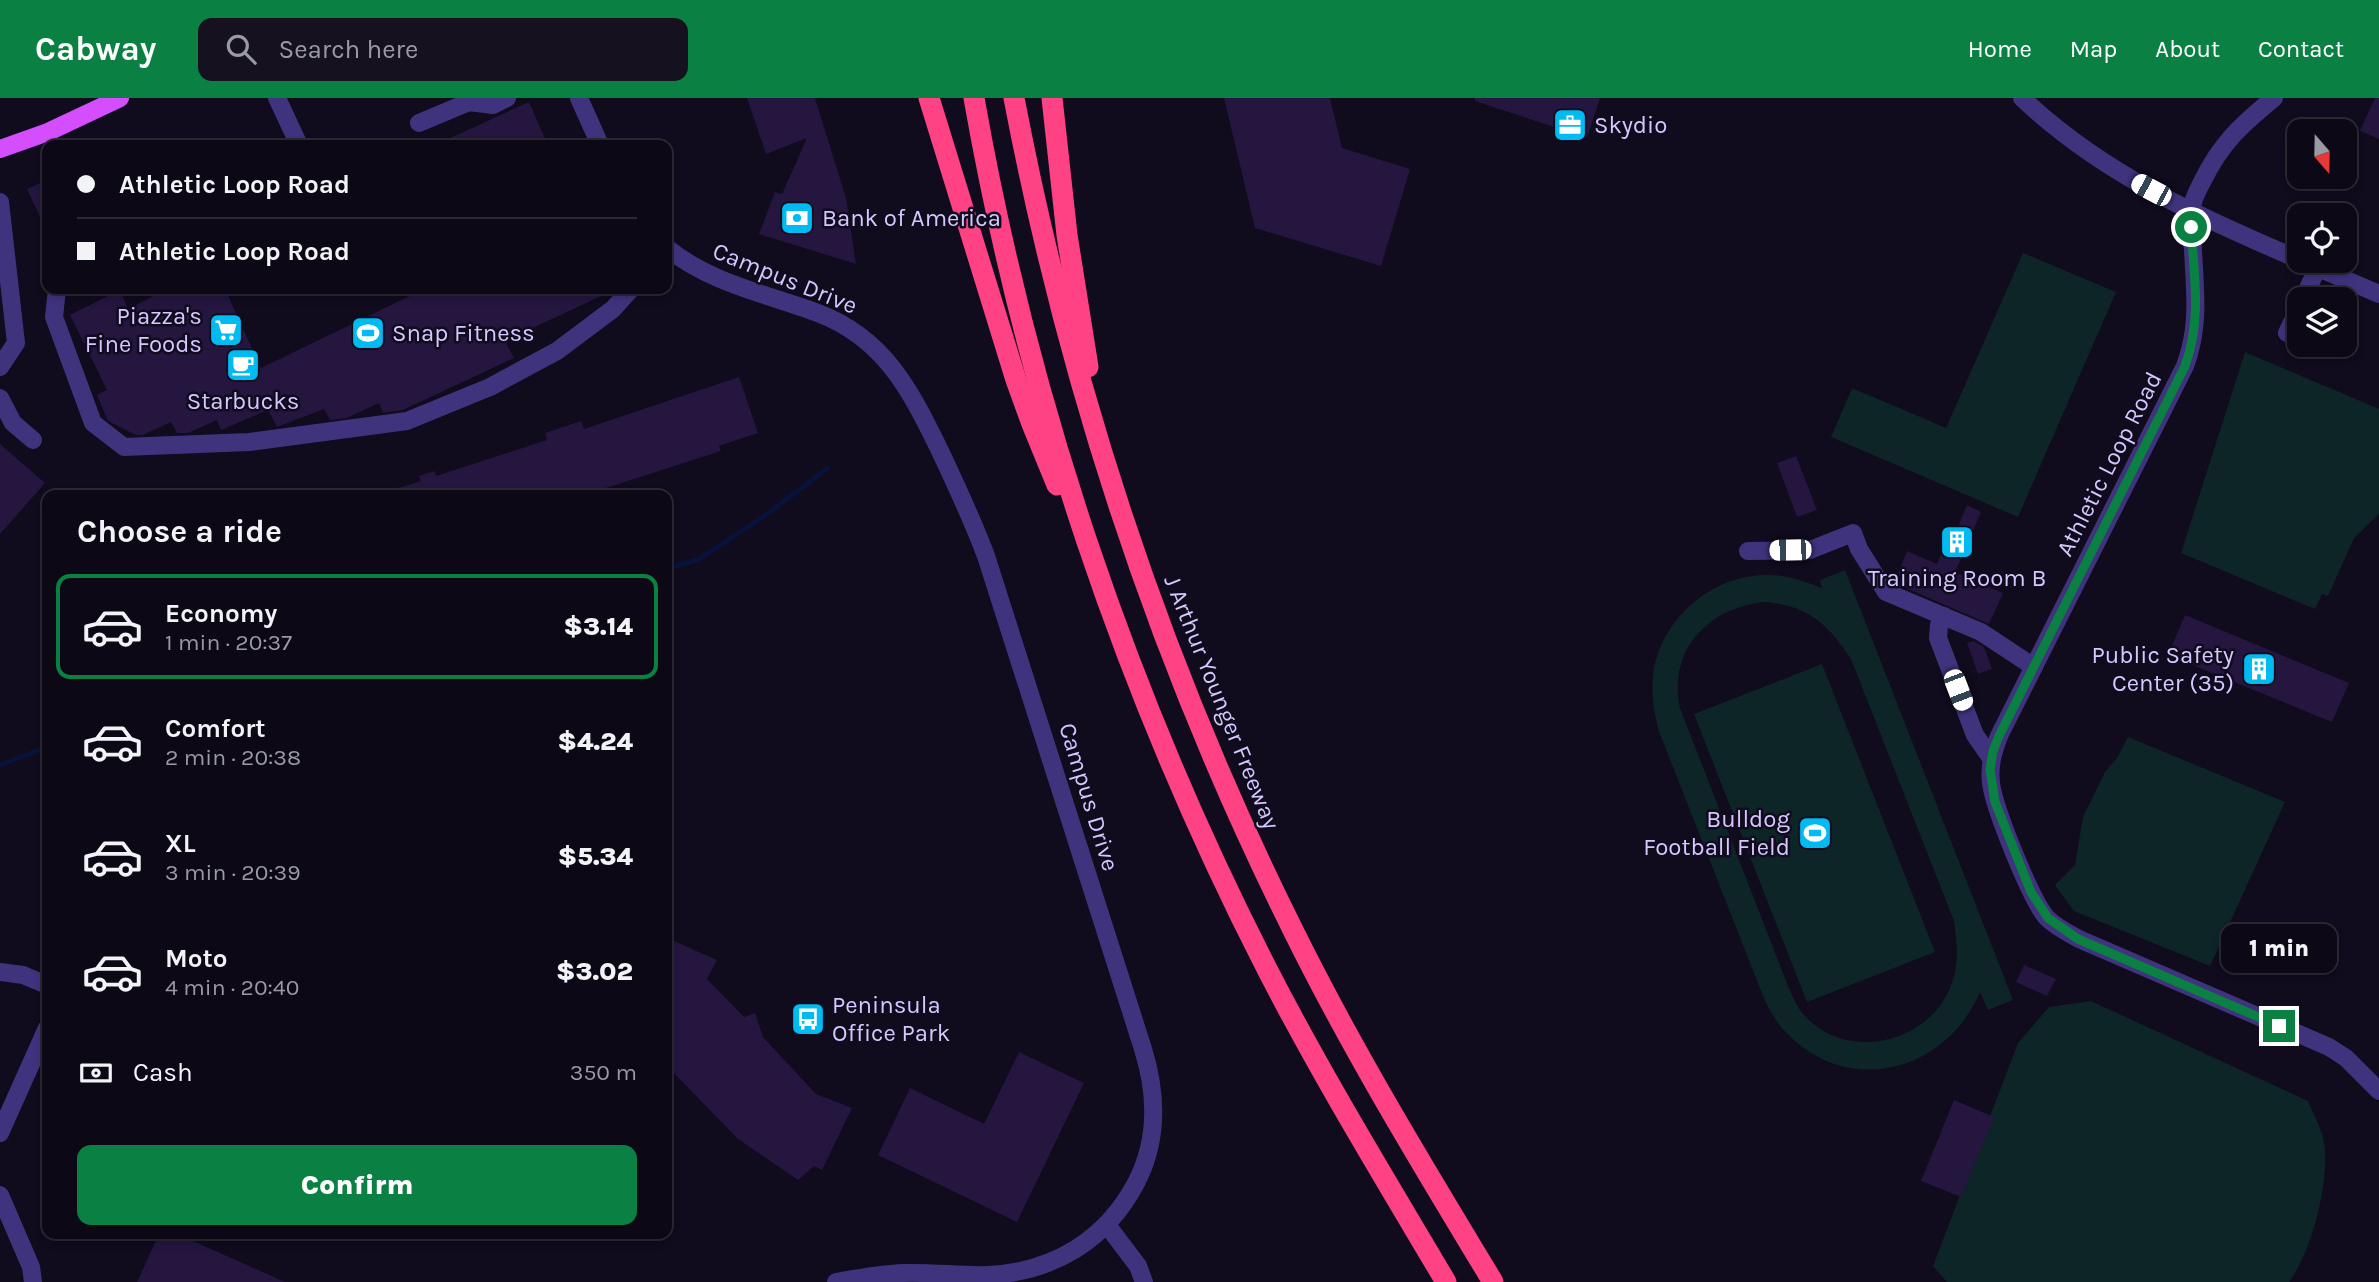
<!DOCTYPE html>
<html lang="en">
<head>
<meta charset="utf-8">
<style>
	:root { --surface:#0c0816; --page:#15111f; --text:#f1f3f6; --muted:#9a9aa1; --line:#2c2935; --accent:#0b8043 }
	body { margin:0; font-family:Karla,sans-serif; background:var(--page); color:var(--text); height:100vh; display:flex; flex-direction:column; font-size:26px; white-space:nowrap }
	* { box-sizing:border-box; margin:0 }
	p { font-size:23px; color:var(--muted) }
	.icon { flex:none; width:38px; height:38px; fill:none; stroke:currentColor; stroke-width:2; stroke-linecap:round; stroke-linejoin:round }
	.map { position:relative; flex:1; overflow:hidden }
	.details { position:absolute; left:42px; top:392px; width:630px; height:749px; display:flex; flex-direction:column; background:var(--surface); border-radius:14px; box-shadow:0 4px 10px #0003,0 0 0 2px var(--line) }
	.details>* { flex:none }
	.guide { position:absolute; left:42px; top:42px; width:630px; height:154px; border-radius:14px; box-shadow:0 4px 10px #0003,0 0 0 2px var(--line); display:grid; align-content:center; height:154px; padding:0 35px; background:var(--surface) }
	.needle { width:46px; rotate:160deg }
	.controls { position:absolute; left:2287px; top:21px; display:grid; gap:14px }
	.controls a { display:grid; place-items:center; width:70px; height:70px; border-radius:14px; background:var(--surface); box-shadow:0 4px 10px #0003,0 0 0 2px var(--line); font-size:35px }
	.end { position:absolute; width:32px; height:32px; margin:-16px; border:9px solid #0b8043; background:#fff; box-shadow:0 0 0 4px #fff }
	.from { border-radius:50% }
	.bubble { position:absolute; height:49px; border-radius:14px; background:var(--surface); box-shadow:0 4px 10px #0003,0 0 0 2px var(--line); font-size:23px; font-weight:800; line-height:49px; text-align:center }
	.car { position:absolute; width:21px; height:42px; margin:-21px -10px; border-radius:9px; box-shadow:0 0 5px 2px #0007; background:linear-gradient(#fff 24%,#345 0 40%,#fff 0 76%,#345 0 86%,#fff 0) }
	.guide b { display:flex; align-items:center; gap:24px; height:66px; font-size:26px }
	.guide b+b { border-top:2px solid var(--line) }
	.guide i { width:18px; height:18px; background:var(--text) }
	ul { padding:0; list-style:none }
	li { display:flex; align-items:center; gap:21px; height:105px; margin:0 14px 10px; padding:0 21px; border:4px solid transparent; border-radius:14px }
	li div { flex:1 }
	li b { display:block; font-size:26px }
	li em { font-style:normal; font-weight:800 }
	li.on { border-color:var(--accent) }
	li>.icon { width:63px; height:63px; stroke-width:1.5 }
	h2 { padding:0 35px; font-size:32px; line-height:84px }
	.pay { display:flex; align-items:center; gap:18px; height:77px; padding:0 35px; font-size:26px }
	.pay p { margin-inline-start:auto }
	.action { display:flex; gap:14px; margin-top:auto; padding:14px 35px }
	.action a { flex:1; height:80px; border-radius:14px; background:var(--accent); color:#fff; font-size:28px; font-weight:800; line-height:80px; text-align:center }
	header { display:flex; align-items:center; gap:42px; box-sizing:border-box; height:98px; padding:0 35px; background:var(--accent); color:#fff }
	header strong { font-size:33px }
	nav { display:flex; gap:38px; margin-inline-start:auto; font-size:24px }
	.search { width:490px; height:63px; background:var(--page); display:flex; align-items:center; gap:18px; box-sizing:border-box; padding:0 24px; border-radius:14px; color:var(--muted); font-size:26px }
	.map>svg:first-child { display:block }
	.green { fill:#0d2527; fill-rule:evenodd }
	.lines { fill:none; stroke-linecap:round; stroke-linejoin:round }
	.stream { stroke:#07133a; stroke-width:5 }
	.building { fill:#24163f }
	.minor { stroke:#40337e; stroke-width:18 }
	.major { stroke:#d44eff; stroke-width:18 }
	.highway { stroke:#ff4283; stroke-width:21 }
	.route { stroke:#0b8043; stroke-width:9 }
	.labels { text-anchor:middle; dominant-baseline:central; stroke-width:5; stroke-linejoin:round; paint-order:stroke }
	.poi-label { font-size:24px; fill:#d5c7ff; stroke:#100b1d; text-anchor:start }
	.street-label { font-size:24px; fill:#d5c7ff; stroke:#100b1d }
</style>
</head>
<body>
<header>
<strong>Cabway</strong>
<div class="search"><svg class="icon" aria-label="search" viewBox="0 0 24 24"><circle cx="10" cy="10" r="6"/><path d="M15 15l6 6"/></svg>Search here</div>
<nav><a>Home</a><a>Map</a><a>About</a><a>Contact</a></nav>
</header>
<div class="map">
<svg width="2379" height="1184" viewBox="0 0 2379 1184">
	<rect width="100%" height="100%" fill="#100b1d"/>
	<g class="green">
		<path d="M2023,155L2116,194L2018,419L1831,339L1852,290L1946,330Z"/>
		<path d="M2245,254L2379,311V416L2354,440L2328,498L2322,496L2315,511L2181,455Z"/>
		<path d="M1845,472L2013,902L1988,912L1980,894C1945,976 1844,1001 1782,930C1774,921 1768,909 1763,898L1660,636C1654,616 1651,597 1653,577C1660,522 1710,478 1765,477C1785,476 1804,483 1822,490L1820,482ZM1763,504C1808,507 1827,525 1851,561L1954,823C1957,847 1960,870 1949,892C1924,949 1839,964 1800,912C1795,905 1792,896 1788,888L1680,610C1668,552 1707,511 1763,504Z"/>
		<path d="M1822,566L1935,854L1807,904L1694,616Z"/>
		<path d="M2128,639L2285,704L2210,868L2074,813L2055,787L2075,767L2083,719L2105,674L2117,660Z"/>
		<path d="M2091,903L2308,1003C2313,1016 2322,1031 2324,1044C2330,1083 2312,1153 2289,1184H1947L1933,1168L2018,945L2049,909Z"/>
	</g>
	<g class="lines">
		<g class="stream">
			<path d="M667,471L699,461L763,419L828,370"/>
			<path d="M0,667L47,649"/>
		</g>
	</g>
	<g class="building">
		<path d="M747,0H815L846,100L856,166L759,136L775,94L782,96L807,40L766,56Z"/>
		<path d="M1224,0H1330L1342,50L1410,71L1381,168L1255,130Z"/>
		<path d="M1475,0H1600L1587,40L1475,3Z"/>
		<path d="M2375,0H2379V41L2360,33Z"/>
		<path d="M529,4L548,47H435Z"/>
		<path d="M47,82V134L27,91Z"/>
		<path d="M167,191H225L261,270L424,191H616L505,243L514,260L403,312L383,315L379,305L347,320L330,322L324,311L277,329L268,312L221,332L217,322L188,335H177L171,324L143,337H136L108,323L97,297L107,292L70,217L120,192L128,211Z"/>
		<path d="M739,279L758,335L719,348L721,353L584,397H387L386,394L421,383L419,378L434,373L436,378L547,342L545,335L581,323L584,331Z"/>
		<path d="M0,346L45,385L0,436Z"/>
		<path d="M1796,358L1817,412L1797,419L1777,365Z"/>
		<path d="M1967,407L1981,414L1955,474L2003,495L1989,526L1894,485L1907,453L1937,466L1953,429L1957,431Z"/>
		<path d="M2185,517L2349,585L2332,624L2168,557Z"/>
		<path d="M1973,543L1984,549L1992,571L1978,576L1967,545Z"/>
		<path d="M667,840L717,862L707,881L744,919L755,915L763,939L816,996L852,1010L822,1072L814,1068L798,1082L738,1041L667,968Z"/>
		<path d="M2024,867L2056,881L2047,898L2016,884Z"/>
		<path d="M1019,954L1084,985L1017,1124L878,1057L910,990L984,1026Z"/>
		<path d="M1954,1002L1994,1019L1961,1099L1921,1083Z"/>
		<path d="M159,1136H177L285,1184H137Z"/>
	</g>
	<g class="lines">
		<g class="minor">
			<path d="M277,0L299,47"/>
			<path d="M579,0L600,47"/>
			<path d="M2022,0C2102,76 2199,119 2300,162"/>
			<path d="M2274,0C2241,27 2221,45 2202,84C2197,93 2192,104 2191,114C2189,126 2192,140 2193,152C2195,194 2200,228 2185,268L1999,638C1993,654 1989,668 1991,685C1994,710 2031,802 2047,820C2056,829 2068,835 2079,841L2329,949L2346,960L2379,993"/>
			<path d="M419,25L469,4L493,7L507,0"/>
			<path d="M0,104L16,245L0,269"/>
			<path d="M667,150C710,185 767,196 818,215C886,241 911,294 941,355C957,389 973,423 986,458L1143,951C1157,996 1158,1043 1136,1085C1106,1142 1053,1174 989,1177C961,1178 933,1174 904,1175C881,1176 858,1180 836,1184"/>
			<path d="M2302,163L2379,196"/>
			<path d="M57,191L54,219L93,325L124,349L249,344L407,323L490,289L557,253L613,211L631,191"/>
			<path d="M2303,201L2318,169"/>
			<path d="M2287,235L2300,208"/>
			<path d="M0,300L13,325L33,342"/>
			<path d="M1748,453L1810,452L1853,435L1859,451L1886,494L1981,534L2034,569"/>
			<path d="M1944,518L1939,527L1938,540L1975,637L1991,660"/>
			<path d="M0,874L23,877L47,887"/>
			<path d="M0,1035L47,930"/>
			<path d="M0,1097L31,1169L33,1184"/>
			<path d="M1107,1127L1138,1168L1144,1184"/>
		</g>
		<path class="major" d="M0,51L48,34L120,0"/>
		<g class="highway">
			<path d="M929,0L1016,282L1032,326L1057,387"/>
			<path d="M974,0C1027,302 1127,598 1267,871C1322,978 1385,1081 1446,1184"/>
			<path d="M1014,0C1069,288 1161,567 1292,830C1352,952 1423,1068 1493,1184"/>
			<path d="M1052,0L1067,137L1088,269"/>
		</g>
	</g>
	<g class="lines">
		<path class="route" d="M2191,129C2194,177 2202,222 2185,268L1999,638L1993,653L1990,671L1995,704L2031,794L2048,820L2078,841L2279,928"/>
	</g>
	<defs>
		<g id="office-square" transform="scale(1.75)"><rect x="-9" y="-9" width="18" height="18" rx="4" fill="#00baf2" stroke="#100b1d"/><path d="M-6-3h4V-5.5h4V-3h4V5H-6ZM-1-4.5V-3h2v-1.5ZM-6 0V1H6V0Z" fill="#fff"/></g>
		<g id="bank-square" transform="scale(1.75)"><rect x="-9" y="-9" width="18" height="18" rx="4" fill="#00baf2" stroke="#100b1d"/><path d="M-6-4H6V4H-6ZM0-2.3a2.3 2.3 0 1 0 0 4.6a2.3 2.3 0 1 0 0-4.6Z" fill="#fff"/></g>
		<g id="supermarket-square" transform="scale(1.75)"><rect x="-9" y="-9" width="18" height="18" rx="4" fill="#00baf2" stroke="#100b1d"/><path d="M-6-5.5h2.5l.6 2H6L4.5 2H-2.5L-4.4-4H-6ZM-1.5 3.2a1.3 1.3 0 1 0 .1 0ZM3 3.2a1.3 1.3 0 1 0 .1 0Z" fill="#fff"/></g>
		<g id="stadium-square" transform="scale(1.75)"><rect x="-9" y="-9" width="18" height="18" rx="4" fill="#00baf2" stroke="#100b1d"/><path d="M0-5a6.5 5 0 1 0 0 10a6.5 5 0 1 0 0-10ZM-3.5-1.8h7v3.6h-7Z" fill="#fff"/></g>
		<g id="cafe-square" transform="scale(1.75)"><rect x="-9" y="-9" width="18" height="18" rx="4" fill="#00baf2" stroke="#100b1d"/><path d="M-5.5-4.5H6V0H3Q3 3.5 0 3.5H-2.5Q-5.5 3.5-5.5 0ZM3-3.2v2h1.7v-2ZM-6 4.5H4V6H-6Z" fill="#fff"/></g>
		<g id="building-square" transform="scale(1.75)"><rect x="-9" y="-9" width="18" height="18" rx="4" fill="#00baf2" stroke="#100b1d"/><path d="M-4-6H4V6H1V3H-1V6H-4ZM-2.5-4.3h1.7v1.8h-1.7ZM.8-4.3h1.7v1.8H.8ZM-2.5-1h1.7V.8h-1.7ZM.8-1h1.7V.8H.8Z" fill="#fff"/></g>
		<g id="bus-square" transform="scale(1.75)"><rect x="-9" y="-9" width="18" height="18" rx="4" fill="#00baf2" stroke="#100b1d"/><path d="M-5-6H5V4H4V6H2V4H-2V6H-4V4H-5ZM-3.5-4V0h7V-4ZM-3.5 1.2v1.5H-2V1.2ZM2 1.2v1.5H3.5V1.2Z" fill="#fff"/></g>
	</defs>
	<g fill-rule="evenodd">
		<use href="#office-square" x="1570" y="27"/>
		<use href="#bank-square" x="797" y="120"/>
		<use href="#supermarket-square" x="226" y="232"/>
		<use href="#stadium-square" x="368" y="235"/>
		<use href="#cafe-square" x="243" y="267"/>
		<use href="#building-square" x="1957" y="444"/>
		<use href="#building-square" x="2259" y="571"/>
		<use href="#stadium-square" x="1815" y="735"/>
		<use href="#bus-square" x="808" y="921"/>
	</g>
	<g class="labels">
		<g class="poi-label">
			<text x="1594" y="27">Skydio</text>
			<text x="822" y="120">Bank of America</text>
			<text x="202" y="218" text-anchor="end">Piazza's<tspan x="202" dy="28">Fine Foods</tspan></text>
			<text x="392" y="235">Snap Fitness</text>
			<text x="243" y="303" text-anchor="middle">Starbucks</text>
			<text x="1957" y="480" text-anchor="middle">Training Room B</text>
			<text x="2234" y="557" text-anchor="end">Public Safety<tspan x="2234" dy="28">Center (35)</tspan></text>
			<text x="1790" y="721" text-anchor="end">Bulldog<tspan x="1790" dy="28">Football Field</tspan></text>
			<text x="832" y="907">Peninsula<tspan x="832" dy="28">Office Park</tspan></text>
		</g>
		<g class="street-label">
			<text transform="translate(785 180) rotate(22)">Campus Drive</text>
			<text transform="translate(2109 366) rotate(-63)">Athletic Loop Road</text>
			<text transform="translate(1222 604) rotate(68)">J Arthur Younger Freeway</text>
			<text transform="translate(1089 699) rotate(73)">Campus Drive</text>
		</g>
	</g>
</svg>
<div class="controls">
<a><svg class="needle" viewBox="-14 -14 28 28"><path d="M0-13l5 13h-10z" fill="#e53935"/><path d="M0 13l5-13h-10z" fill="#9a9aa1"/></svg></a>
<a><svg class="icon" aria-label="locate" viewBox="0 0 24 24"><circle cx="12" cy="12" r="6"/><path d="M12 2v4M12 18v4M2 12h4M18 12h4"/></svg></a>
<a><svg class="icon" aria-label="layers" viewBox="0 0 24 24"><path d="M12 4l9 5-9 5-9-5zM3 14l9 5 9-5"/></svg></a>
</div>
<i class="end from" style="left:2191px;top:129px"></i>
<i class="end" style="left:2279px;top:928px"></i>
<div class="bubble" style="left:2221px;top:826px;width:116px">1 min</div>
<i class="car" style="left:2151px;top:92px;rotate:298deg"></i>
<i class="car" style="left:1790px;top:452px;rotate:269deg"></i>
<i class="car" style="left:1958px;top:592px;rotate:159deg"></i>
<div class="guide">
<b><i class="from"></i>Athletic Loop Road</b>
<b><i></i>Athletic Loop Road</b>
</div>
<section class="details">
<h2>Choose a ride</h2>
<ul>
<li class="on"><svg class="icon" aria-label="car" viewBox="0 0 24 24"><path d="M5 17H2v-5l4-1 3-4h7l3 4 3 1v5h-3M9 17h6M6 11h13"/><circle cx="7" cy="17" r="2"/><circle cx="17" cy="17" r="2"/></svg><div><b>Economy</b><p>1 min · 20:37</p></div><em>$3.14</em></li>
<li><svg class="icon" aria-label="car" viewBox="0 0 24 24"><path d="M5 17H2v-5l4-1 3-4h7l3 4 3 1v5h-3M9 17h6M6 11h13"/><circle cx="7" cy="17" r="2"/><circle cx="17" cy="17" r="2"/></svg><div><b>Comfort</b><p>2 min · 20:38</p></div><em>$4.24</em></li>
<li><svg class="icon" aria-label="car" viewBox="0 0 24 24"><path d="M5 17H2v-5l4-1 3-4h7l3 4 3 1v5h-3M9 17h6M6 11h13"/><circle cx="7" cy="17" r="2"/><circle cx="17" cy="17" r="2"/></svg><div><b>XL</b><p>3 min · 20:39</p></div><em>$5.34</em></li>
<li><svg class="icon" aria-label="car" viewBox="0 0 24 24"><path d="M5 17H2v-5l4-1 3-4h7l3 4 3 1v5h-3M9 17h6M6 11h13"/><circle cx="7" cy="17" r="2"/><circle cx="17" cy="17" r="2"/></svg><div><b>Moto</b><p>4 min · 20:40</p></div><em>$3.02</em></li>
</ul>
<div class="pay"><svg class="icon" aria-label="cash" viewBox="0 0 24 24"><path d="M3 7h18v10H3z"/><circle cx="12" cy="12" r="2"/></svg>Cash<p>350 m</p></div>
<div class="action"><a>Confirm</a></div>
</section>
</div>
</body>
</html>
